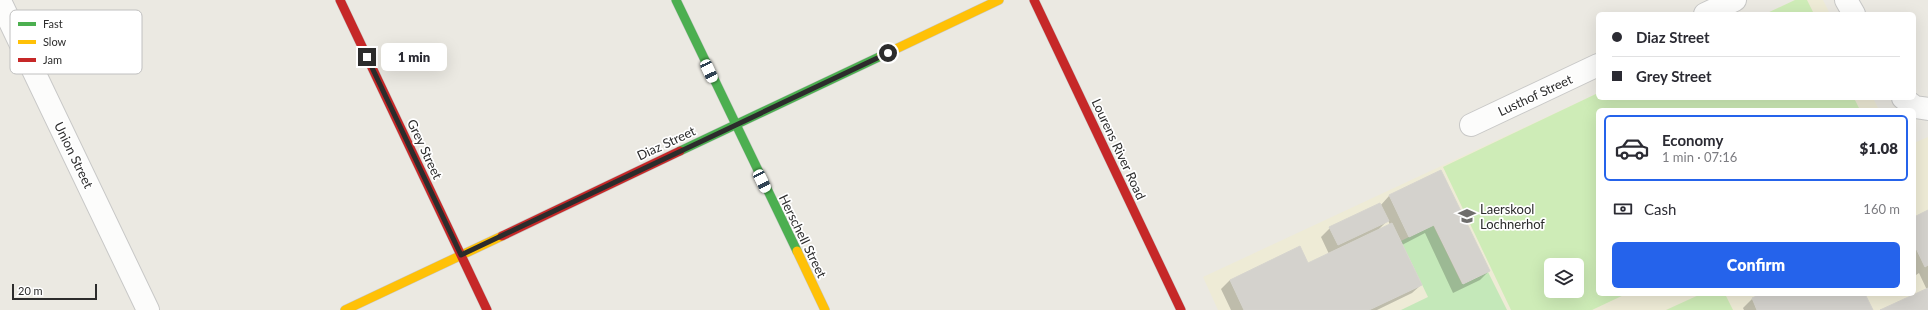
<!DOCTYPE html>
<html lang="en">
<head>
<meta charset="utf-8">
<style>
	:root { --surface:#fff; --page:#f2f2f3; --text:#2b2b33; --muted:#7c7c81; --line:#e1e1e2; --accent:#2563eb }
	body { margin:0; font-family:Lato,sans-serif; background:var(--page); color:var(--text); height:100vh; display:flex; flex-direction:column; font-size:15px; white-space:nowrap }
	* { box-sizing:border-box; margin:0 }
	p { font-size:13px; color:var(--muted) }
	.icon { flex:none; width:22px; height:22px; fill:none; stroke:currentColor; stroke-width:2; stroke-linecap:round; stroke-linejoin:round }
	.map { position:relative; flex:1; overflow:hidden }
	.panel { position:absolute; left:1596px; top:108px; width:320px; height:188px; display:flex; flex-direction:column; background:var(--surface); border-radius:6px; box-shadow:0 4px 16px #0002 }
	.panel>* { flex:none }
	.banner { position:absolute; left:1596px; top:12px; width:320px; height:88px; border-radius:6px; box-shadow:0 4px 16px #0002; display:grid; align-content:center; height:88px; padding:0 16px; background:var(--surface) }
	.fabs { position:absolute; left:1544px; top:258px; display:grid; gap:8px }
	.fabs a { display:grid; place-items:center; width:40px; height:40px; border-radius:6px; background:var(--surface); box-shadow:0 4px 16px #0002; font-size:20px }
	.scale { position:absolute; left:12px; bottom:10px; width:85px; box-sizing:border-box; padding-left:4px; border:2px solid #2c2c2c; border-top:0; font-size:11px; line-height:14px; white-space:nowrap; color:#2c2c2c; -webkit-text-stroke:3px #fff; paint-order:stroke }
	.end { position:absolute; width:18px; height:18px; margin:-9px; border:5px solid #2c2c2c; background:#fff; box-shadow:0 0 0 2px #fff }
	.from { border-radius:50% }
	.bubble { position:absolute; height:28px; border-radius:6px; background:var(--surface); box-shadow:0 4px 16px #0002; font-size:13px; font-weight:800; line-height:28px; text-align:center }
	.car { position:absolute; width:12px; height:24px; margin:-12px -6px; border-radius:5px; box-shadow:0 0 3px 1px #0007; background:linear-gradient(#fff 24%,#345 0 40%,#fff 0 76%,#345 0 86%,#fff 0) }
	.banner b { display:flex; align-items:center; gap:14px; height:38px; font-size:15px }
	.banner b+b { border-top:1px solid var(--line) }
	.banner i { width:10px; height:10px; background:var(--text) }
	ul { padding:7px 0 0; list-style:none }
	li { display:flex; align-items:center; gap:12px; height:66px; margin:0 8px 6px; padding:0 8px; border:2px solid transparent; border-radius:6px }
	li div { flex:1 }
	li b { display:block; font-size:15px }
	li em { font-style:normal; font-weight:800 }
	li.active { border-color:var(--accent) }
	li>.icon { width:36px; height:36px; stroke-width:1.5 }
	.pay { display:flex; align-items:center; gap:10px; height:44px; padding:0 16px; font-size:15px }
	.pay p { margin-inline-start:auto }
	.action { display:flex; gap:8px; margin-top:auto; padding:8px 16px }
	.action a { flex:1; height:46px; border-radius:6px; background:var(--accent); color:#fff; font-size:16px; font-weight:800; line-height:46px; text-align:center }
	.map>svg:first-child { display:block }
	.education { fill:#eeebd6; fill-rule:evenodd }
	.green { fill:#c4e8b9 }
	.pitch { fill:#ceecb7; fill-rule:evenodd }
	.shadow { fill:#0003; fill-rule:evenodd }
	.building { fill:#d4d2cd; stroke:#d6d4ce }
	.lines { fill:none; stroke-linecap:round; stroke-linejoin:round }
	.street-casing { stroke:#c8c8c7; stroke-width:24 }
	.fast-casing { stroke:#c8c8c7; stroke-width:10 }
	.slow-casing { stroke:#c8c8c7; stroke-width:10 }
	.jam-casing { stroke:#c8c8c7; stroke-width:10 }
	.street { stroke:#fcfcfb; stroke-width:22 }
	.fast { stroke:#4caf50; stroke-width:9 }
	.slow { stroke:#ffc107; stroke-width:9 }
	.jam { stroke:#c62828; stroke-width:9 }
	.route { stroke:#2c2c2c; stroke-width:5 }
	.labels { text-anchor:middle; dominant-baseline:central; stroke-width:3.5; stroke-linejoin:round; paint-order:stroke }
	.street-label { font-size:13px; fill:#2c2c2c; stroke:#fff }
	.poi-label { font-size:13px; fill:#2c2c2c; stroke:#fff; text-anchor:start }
	.key { fill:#fff; stroke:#c0c0c0; stroke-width:1 }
	.key-label { font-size:11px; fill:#2c2c2c }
</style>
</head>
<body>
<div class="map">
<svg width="1928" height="310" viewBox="0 0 1928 310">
	<rect width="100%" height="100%" fill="#ebe9e2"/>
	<g class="education">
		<path d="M1795,0H1823L1830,14H1765Z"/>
		<path d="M1598,93V98H1873L1879,110H1598V294H1914V143L1928,137V310H1218L1203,277ZM1551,265H1577V291H1551Z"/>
	</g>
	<path class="green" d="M1433,225L1462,284L1488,272L1507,310H1401L1428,297L1401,241Z"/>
	<g class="pitch">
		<path d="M1795,0H1807L1814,14H1765Z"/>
		<path d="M1598,93V98H1854L1860,110H1598V294H1626L1592,310H1511L1443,167ZM1551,265H1577V291H1551Z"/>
		<path d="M1701,294H1725L1733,310H1666Z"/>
	</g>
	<g class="shadow">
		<path d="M1440,172L1489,271L1480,280L1453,293L1425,233L1402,245L1421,285L1412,293L1377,310H1231L1221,289L1230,280L1307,265L1329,254L1321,237L1330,228L1380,206L1389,196ZM1388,220L1390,225L1377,231Z"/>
		<path d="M1928,212V310H1883L1927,290L1919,273L1916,275L1914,272V218Z"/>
		<path d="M1764,294H1864L1872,310H1744L1743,308L1752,299Z"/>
	</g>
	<g class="building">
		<path d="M1441,170L1490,271L1463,284L1434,225L1409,237L1389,195Z"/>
		<path d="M1380,203L1389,221L1338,245L1329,227Z"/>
		<path d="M1928,210V265L1925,267L1914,244V217Z"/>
		<path d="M1392,223L1422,285L1369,310H1244L1230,280L1300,246L1308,263Z"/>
		<path d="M1928,288V310H1880Z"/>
		<path d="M1761,294H1865L1873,310H1757L1752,298Z"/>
	</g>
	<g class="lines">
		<g class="street-casing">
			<g id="street">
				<path d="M1846,0L1854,14"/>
				<path d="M0,1L148,310"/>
				<path d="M1705,14L1735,0"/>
				<path d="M1903,98L1915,107L1928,109"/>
				<path d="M1471,125L1598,65"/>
			</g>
		</g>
		<g class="fast-casing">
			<g id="fast">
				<path d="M676,0L797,251"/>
				<path d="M680,151L881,56"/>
			</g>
		</g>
		<g class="slow-casing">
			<g id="slow">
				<path d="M881,56L999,0"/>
				<path d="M797,251L825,310"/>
				<path d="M345,310L502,236"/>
			</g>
		</g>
		<g class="jam-casing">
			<g id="jam">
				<path d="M340,0L487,310"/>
				<path d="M1034,0L1181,310"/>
				<path d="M502,236L680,151"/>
			</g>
		</g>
		<use href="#street" class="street"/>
		<use href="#fast" class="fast"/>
		<use href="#slow" class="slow"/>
		<use href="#jam" class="jam"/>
	</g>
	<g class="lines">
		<path class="route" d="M367,57L461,255L888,53"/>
	</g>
	<defs>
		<g id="school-bare" transform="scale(1.38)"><path d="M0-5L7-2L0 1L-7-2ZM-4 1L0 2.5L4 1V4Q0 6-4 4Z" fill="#6f6e6c" stroke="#fff" stroke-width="2.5" paint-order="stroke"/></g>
	</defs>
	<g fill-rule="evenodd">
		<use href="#school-bare" x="1467" y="216"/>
	</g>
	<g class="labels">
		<g class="street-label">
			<text transform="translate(1535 95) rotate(-25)">Lusthof Street</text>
			<text transform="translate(666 143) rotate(-25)">Diaz Street</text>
			<text transform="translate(425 149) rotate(65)">Grey Street</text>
			<text transform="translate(1119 149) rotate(65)">Lourens River Road</text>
			<text transform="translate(74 155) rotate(64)">Union Street</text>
			<text transform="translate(803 236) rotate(64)">Herschell Street</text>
		</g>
		<g class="poi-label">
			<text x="1480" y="209">Laerskool<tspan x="1480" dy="15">Lochnerhof</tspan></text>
		</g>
	</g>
	<rect x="10" y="10" width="132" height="64" rx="6" class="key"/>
	<rect x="18" y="22" width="18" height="4" fill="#4caf50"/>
	<rect x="18" y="40" width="18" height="4" fill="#ffc107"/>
	<rect x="18" y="58" width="18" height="4" fill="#c62828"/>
	<g class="key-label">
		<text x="43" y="28">Fast</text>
		<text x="43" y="46">Slow</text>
		<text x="43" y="64">Jam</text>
	</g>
</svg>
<div class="fabs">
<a><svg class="icon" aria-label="layers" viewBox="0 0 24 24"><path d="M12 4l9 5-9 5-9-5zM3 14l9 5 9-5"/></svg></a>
</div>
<div class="scale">20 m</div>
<i class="end from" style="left:888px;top:53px"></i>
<i class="end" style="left:367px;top:57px"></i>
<div class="bubble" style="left:381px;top:43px;width:66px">1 min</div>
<i class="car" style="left:709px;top:71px;rotate:155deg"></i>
<i class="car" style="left:762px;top:181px;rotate:154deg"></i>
<div class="banner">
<b><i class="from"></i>Diaz Street</b>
<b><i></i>Grey Street</b>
</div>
<section class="panel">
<ul>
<li class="active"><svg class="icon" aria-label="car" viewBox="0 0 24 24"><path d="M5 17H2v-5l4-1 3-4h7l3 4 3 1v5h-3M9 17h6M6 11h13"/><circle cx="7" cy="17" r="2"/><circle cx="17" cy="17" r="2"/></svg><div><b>Economy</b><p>1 min · 07:16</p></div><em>$1.08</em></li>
</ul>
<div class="pay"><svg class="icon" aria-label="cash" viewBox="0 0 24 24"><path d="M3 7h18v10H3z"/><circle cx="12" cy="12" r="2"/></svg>Cash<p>160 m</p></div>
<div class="action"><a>Confirm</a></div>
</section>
</div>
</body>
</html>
